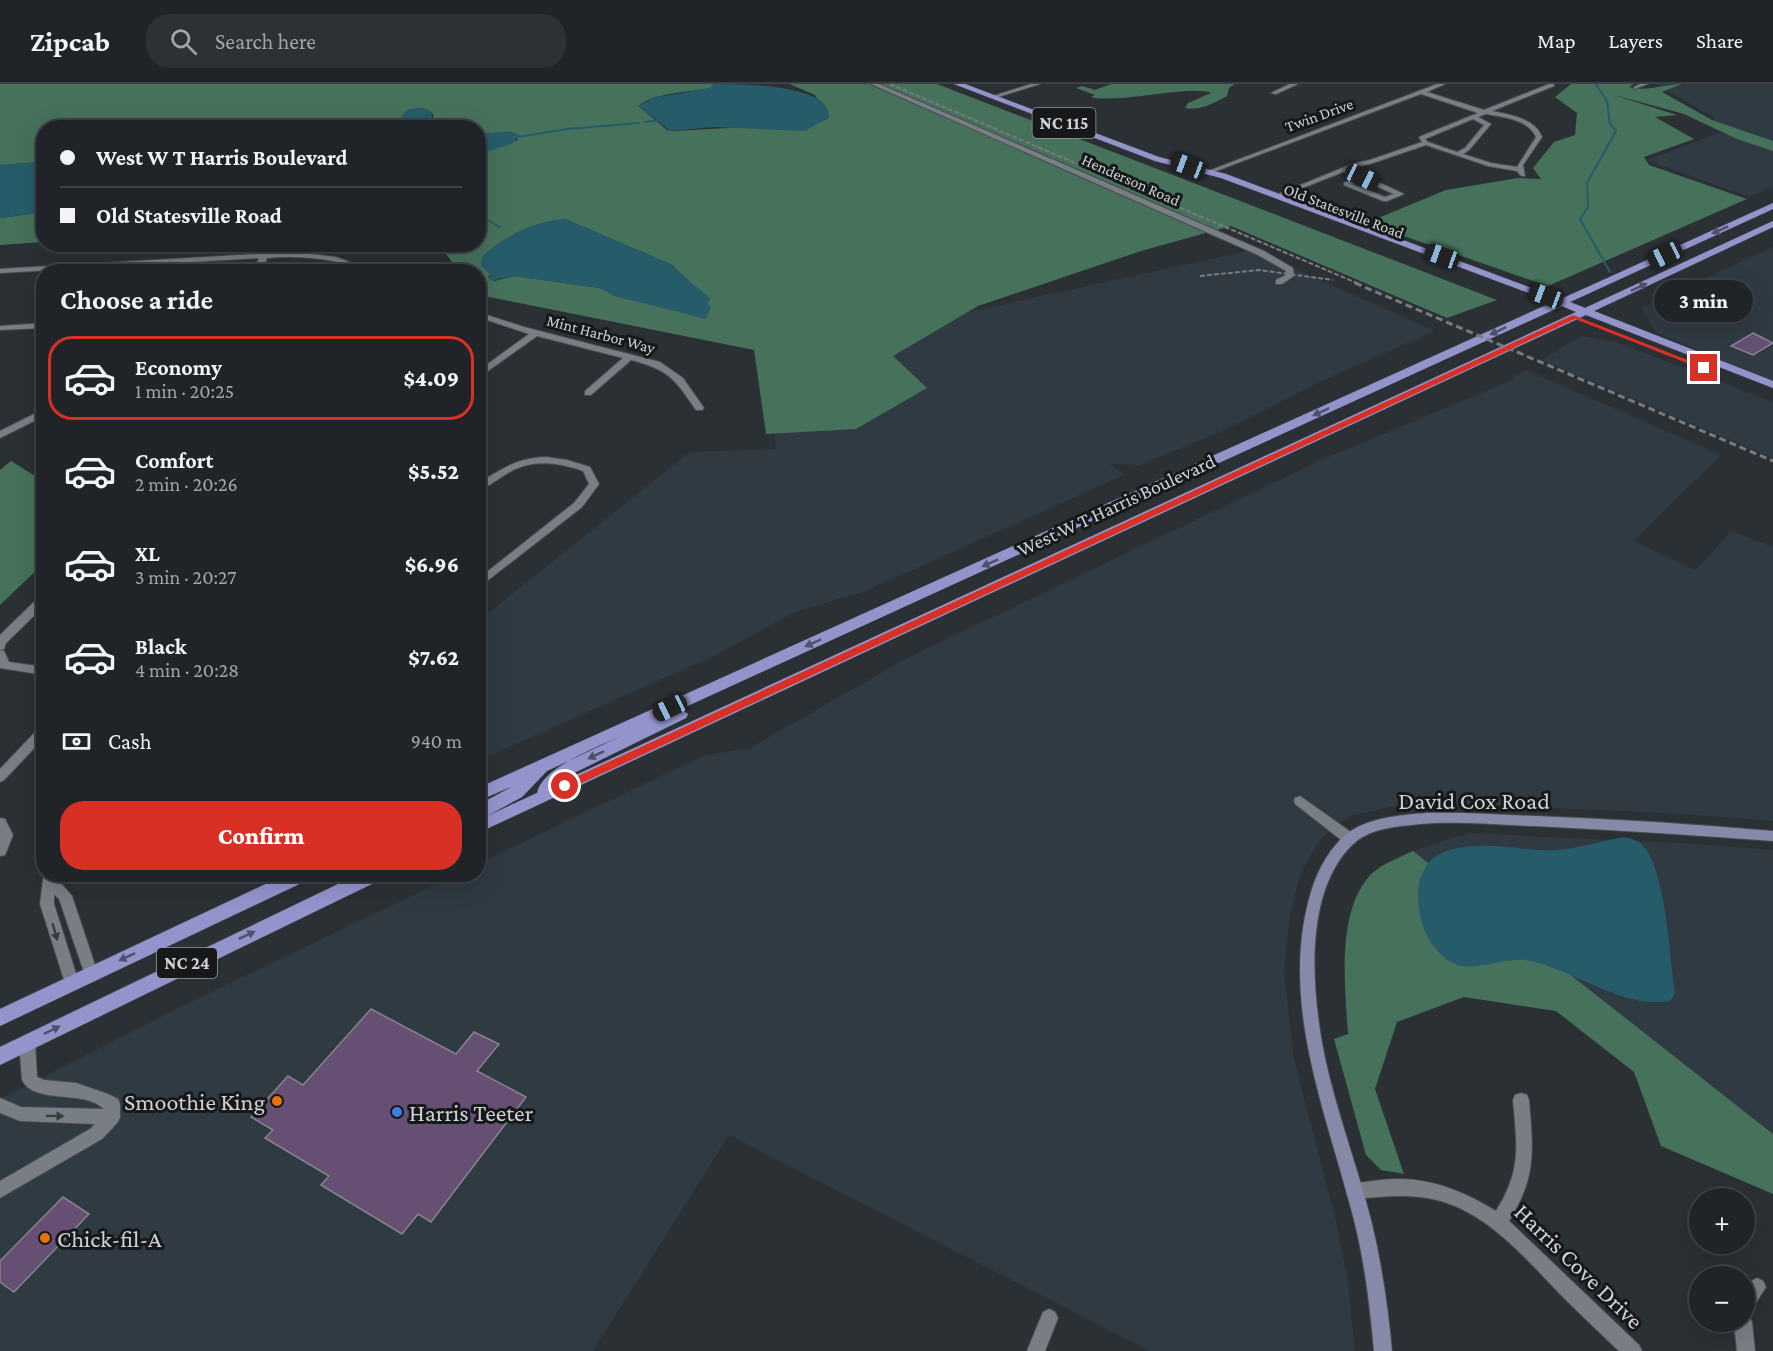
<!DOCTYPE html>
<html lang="en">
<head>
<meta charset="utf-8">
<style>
	:root { --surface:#202428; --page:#2d3034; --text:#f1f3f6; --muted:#a2a4a8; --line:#3d4145; --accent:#d93025 }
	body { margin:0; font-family:"Crimson Pro",serif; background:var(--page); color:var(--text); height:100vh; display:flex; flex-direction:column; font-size:22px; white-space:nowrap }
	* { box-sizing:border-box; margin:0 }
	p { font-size:20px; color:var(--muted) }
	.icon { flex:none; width:33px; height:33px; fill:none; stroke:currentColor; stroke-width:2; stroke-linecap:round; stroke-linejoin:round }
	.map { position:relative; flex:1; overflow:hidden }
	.drawer { position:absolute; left:36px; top:180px; width:450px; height:618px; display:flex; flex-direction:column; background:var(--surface); border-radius:24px; box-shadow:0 6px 24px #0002,0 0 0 2px var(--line) }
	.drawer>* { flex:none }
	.guide { position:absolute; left:36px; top:36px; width:450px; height:132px; border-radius:24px; box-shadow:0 6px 24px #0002,0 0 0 2px var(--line); display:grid; align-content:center; height:132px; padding:0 24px; background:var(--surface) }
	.tools { position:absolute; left:1689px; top:1104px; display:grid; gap:12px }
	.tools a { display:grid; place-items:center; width:66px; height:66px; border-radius:50%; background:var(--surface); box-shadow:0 6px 24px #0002,0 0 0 2px var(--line); font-size:30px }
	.end { position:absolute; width:27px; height:27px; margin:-14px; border:8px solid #d93025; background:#fff; box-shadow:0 0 0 3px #fff }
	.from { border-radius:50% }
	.bubble { position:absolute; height:42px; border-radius:21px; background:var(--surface); box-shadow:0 6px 24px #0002,0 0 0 2px var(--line); font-size:20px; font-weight:800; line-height:42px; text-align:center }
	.car { position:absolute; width:18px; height:36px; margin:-18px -9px; border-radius:8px; box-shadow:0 0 4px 2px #0007; background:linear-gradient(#222 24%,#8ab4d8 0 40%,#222 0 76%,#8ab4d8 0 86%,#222 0) }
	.guide b { display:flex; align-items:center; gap:21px; height:57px; font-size:22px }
	.guide b+b { border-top:2px solid var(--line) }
	.guide i { width:15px; height:15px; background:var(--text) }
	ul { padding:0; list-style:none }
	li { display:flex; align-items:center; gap:18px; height:84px; margin:0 12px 9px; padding:0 12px; border:3px solid transparent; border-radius:24px }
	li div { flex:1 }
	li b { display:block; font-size:22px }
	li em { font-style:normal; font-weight:800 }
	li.selected { border-color:var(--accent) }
	li>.icon { width:54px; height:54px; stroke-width:1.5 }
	h2 { padding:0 24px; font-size:27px; line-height:72px }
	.pay { display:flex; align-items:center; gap:15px; height:66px; padding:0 24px; font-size:22px }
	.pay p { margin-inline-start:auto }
	.button { display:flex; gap:12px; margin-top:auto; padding:12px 24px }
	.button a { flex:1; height:69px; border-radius:24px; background:var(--accent); color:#fff; font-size:24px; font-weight:800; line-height:69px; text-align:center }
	header { display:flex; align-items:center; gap:36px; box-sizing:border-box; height:84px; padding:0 30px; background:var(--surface); border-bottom:2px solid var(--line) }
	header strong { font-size:28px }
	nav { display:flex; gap:33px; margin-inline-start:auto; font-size:21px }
	.search { width:420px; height:54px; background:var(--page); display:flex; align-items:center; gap:15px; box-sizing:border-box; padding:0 21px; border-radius:24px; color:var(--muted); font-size:22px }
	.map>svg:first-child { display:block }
	.built { fill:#303a43 }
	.forest { fill:#46715b; fill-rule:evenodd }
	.water { fill:#265c69 }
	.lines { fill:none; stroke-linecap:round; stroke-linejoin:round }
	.stream { stroke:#265c69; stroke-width:2 }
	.building { fill:#655073; stroke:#87838a; stroke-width:1.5 }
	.street-casing { stroke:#484c50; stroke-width:2 }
	.secondary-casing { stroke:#484c50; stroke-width:2 }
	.primary-casing { stroke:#484c50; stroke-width:1 }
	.street { fill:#787e84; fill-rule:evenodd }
	.secondary { fill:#8689a8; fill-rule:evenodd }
	.primary { fill:#9494cd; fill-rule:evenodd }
	.rail-far1 { stroke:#777b7f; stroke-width:2; stroke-dasharray:5 2; stroke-linecap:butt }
	.rail { stroke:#777b7f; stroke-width:3; stroke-dasharray:7 4; stroke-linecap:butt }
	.oneway { fill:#4f506b }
	.oneway2 { fill:#383c3f }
	.route { fill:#d93025 }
	.food-dot { fill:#e8710a; stroke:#16181a; stroke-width:2 }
	.shop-dot { fill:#3f7fe0; stroke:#16181a; stroke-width:2 }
	.labels { text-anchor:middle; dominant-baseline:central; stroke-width:6; stroke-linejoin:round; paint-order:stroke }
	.far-street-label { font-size:16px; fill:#cfd2d5; stroke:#16181a }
	.shield { fill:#16181a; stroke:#989a9d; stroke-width:1.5 }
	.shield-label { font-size:18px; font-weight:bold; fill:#cfd2d5 }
	.street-label { font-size:20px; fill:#cfd2d5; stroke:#16181a }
	.near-street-label { font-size:24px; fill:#cfd2d5; stroke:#16181a }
	.near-poi-label { font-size:24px; fill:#cfd2d5; stroke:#16181a; text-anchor:start }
</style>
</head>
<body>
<header>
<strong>Zipcab</strong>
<div class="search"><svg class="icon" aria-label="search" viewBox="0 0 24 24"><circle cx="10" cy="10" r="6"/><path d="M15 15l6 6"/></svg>Search here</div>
<nav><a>Map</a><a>Layers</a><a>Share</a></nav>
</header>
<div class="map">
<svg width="1773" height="1267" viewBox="0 0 1773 1267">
	<rect width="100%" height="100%" fill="#2b3035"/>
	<g class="built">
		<path d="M1656,0H1773V103L1749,113L1649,77L1647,76L1732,44L1712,36L1715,34Z"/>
		<path d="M1773,163V297L1657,249L1641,224Z"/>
		<path d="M1252,166L1435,247L1319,298L1218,349L1139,381L1110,380L1124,391L865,507L795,528L714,572L479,676V536L690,368L776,365L767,272Z"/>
		<path d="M1582,252L1616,258L1773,318V374L1542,276Z"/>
		<path d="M1526,286L1721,371L1634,457L1695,486L1732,447L1773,463V737L1683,730L1438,719L1399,721L1351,732L1333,744L1318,758L1300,791L1289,837L1284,888L1294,975L1336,1137L1348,1198L1355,1267H1150L729,1051L593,1267H0V1015L178,924L455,791L478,790L479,779L705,671L750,664L907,574L1319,377L1505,299Z"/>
		<path d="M1469,749L1697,760L1773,766V1050L1413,767Z"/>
	</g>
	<g class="forest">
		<path d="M0,0H714L710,4C692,8 651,9 639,22L642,25L667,46L673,47L818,39L827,35L815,11L789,0H937L1497,216L1447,234L1231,142L1141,167L978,222L893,272L927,304L856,345L766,350L754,266L479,211L478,188L459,187L439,161L478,160L479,70L518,56L512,48L479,50L478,44L434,43L433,30C424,22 418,24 407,26L402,33L401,43L44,44L43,78L0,81ZM565,135L672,181C684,194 697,203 710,215L707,219L706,234L615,212L600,204L514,192L494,197L488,193L490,190L481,181L482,173C505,152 533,138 565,135Z"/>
		<path d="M1111,0H1235L1229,4L1227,12C1214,19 1201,27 1185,24L1188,19L1211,9C1195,0 1115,20 1091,13L1095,11L1076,4L1082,2L1095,6Z"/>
		<path d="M1571,0H1634L1629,3C1647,8 1663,0 1682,0L1662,8L1712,36L1773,57V67L1737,55L1684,30L1614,11L1677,31L1655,33L1694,55L1644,73L1649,81L1747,115L1548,202L1366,139L1446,106L1518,94L1541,95L1533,84L1554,58L1575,51L1577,29L1555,13Z"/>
		<path d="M43,128V158L0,161V134Z"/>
		<path d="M11,377L43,397V480L0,521V386Z"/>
		<path d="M1413,767L1773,1050V1110L1661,1062L1634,988L1556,927L1464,913L1397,938L1375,1005L1404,1090L1381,1086L1366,1071L1334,955L1348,950C1345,902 1334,814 1380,783C1390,777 1402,772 1413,767Z"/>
	</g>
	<g class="water">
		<path d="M714,0C739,0 832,0 829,33L805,47L714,43L670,47L639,22L653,14L710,4Z"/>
		<path d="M419,24L431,27L434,43H401L402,33L407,26Z"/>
		<path d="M504,48L515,49L520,52L511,60L479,70V50Z"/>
		<path d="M43,78V128L0,134V81Z"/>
		<path d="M565,135L673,181C684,194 697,203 710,214L707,219L711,223L706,235L615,212L600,204L514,192L489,197L490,190L481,181L482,173C505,152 533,138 565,135Z"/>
		<path d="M1624,753C1630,754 1637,756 1641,760C1666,781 1670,877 1675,910L1670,917C1627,926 1574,887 1531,877C1507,871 1470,891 1451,878C1426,862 1418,836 1418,808C1419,793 1426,776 1440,770C1477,753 1518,768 1557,766C1580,764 1602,757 1624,753Z"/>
	</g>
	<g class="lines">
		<g class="stream">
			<path d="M1596,0L1607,17L1610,40L1616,47L1587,99L1588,123L1580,135L1610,188"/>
			<path d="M645,38L662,36"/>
			<path d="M518,53L567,45L639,39"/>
			<path d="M478,130L499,143"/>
		</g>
	</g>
	<g class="building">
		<path d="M1753,249L1773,259L1753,271L1731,262Z"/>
		<path d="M371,925L456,970L474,948L499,960L477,987L526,1013L431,1138L418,1130L402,1150L321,1101L329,1092L265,1054L273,1046L251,1033L288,992L303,1001Z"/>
		<path d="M63,1113L89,1130L14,1208L0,1198V1177Z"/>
	</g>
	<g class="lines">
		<g class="street-casing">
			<g id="street">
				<path d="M871,0H879L1264,167L1293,184L1294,192L1282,200H1276V196L1286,191V187L1258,171Z"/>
				<path d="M1031,0H1040L995,14L990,13Z"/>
				<path d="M1290,0H1298L1276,10L1271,9Z"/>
				<path d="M1437,0H1445L1427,8L1484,26L1549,0H1554V2L1492,27C1511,31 1534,34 1542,53L1523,81L1525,92H1521L1517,87L1488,82L1426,61L1373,79L1349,85L1404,110L1387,117H1383L1344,101V99L1356,93L1343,88L1280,113H1276V111L1352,80L1370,76L1422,58L1419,53L1478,29L1421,10L1208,90L1203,89ZM1486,30C1503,33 1528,35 1536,53L1517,83L1491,79L1463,70L1469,66L1491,40L1478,33ZM1473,35L1484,41L1465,64L1457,68L1428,58L1425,55ZM1362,96L1394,110L1385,113L1352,100Z"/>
				<path d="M1640,0H1648L1634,5V3Z"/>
				<path d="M292,168L336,173L375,188C359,188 348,180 333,177C311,173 289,172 267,174L261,188H253L259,174L0,189V185Z"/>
				<path d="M478,228L524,243L660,278L683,294L704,324L702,326H696C674,294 669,286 631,276L591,311H585V307L623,274L537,252L478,294V287L529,250L478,233Z"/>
				<path d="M44,239V244L0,246V242Z"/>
				<path d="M44,325V332L0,354V347Z"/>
				<path d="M546,373L567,376L590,383L599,400L582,423L478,504V495L574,419L589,400L583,387C557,378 532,375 508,389C498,395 490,402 478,406V399C503,385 516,374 546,373Z"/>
				<path d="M38,517L43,521L42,524L6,559L4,565L0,566V551L34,518Z"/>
				<path d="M0,566L4,567L9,578L44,583V591L0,584Z"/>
				<path d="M44,642V654L4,696L0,698V685L40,643Z"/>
				<path d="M1300,712L1355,751L1357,755L1355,759L1350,760L1345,759L1295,720L1294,717L1295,714Z"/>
				<path d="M0,734L5,735L13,751L5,771L0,772Z"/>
				<path d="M44,788V790H56V794L72,812L98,890L96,894L91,896L86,894L59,815L54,810V820L79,899L77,903L72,905L67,903L65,899L40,820Z"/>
				<path d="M27,951L32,953L35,958L37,993L44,996L76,999L108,1010L118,1015L120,1020V1033L118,1038L102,1055L0,1114V1097L90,1045L95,1040L20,1037L0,1029V1014L21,1023L104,1025C84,1005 34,1021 22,996L19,958L22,953Z"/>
				<path d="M1521,1009L1527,1011L1529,1016C1533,1066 1537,1092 1509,1137L1639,1261L1642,1267H1619C1600,1249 1581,1231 1563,1213C1525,1174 1484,1123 1427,1114C1402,1110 1379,1113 1354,1115L1348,1113L1346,1107L1348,1101L1354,1099C1368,1098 1382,1095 1396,1095C1432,1094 1465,1108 1496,1127C1522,1086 1517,1061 1513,1016L1515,1011Z"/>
				<path d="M1757,1194L1763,1197L1766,1203L1748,1231L1752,1238L1755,1267H1737L1734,1238H1744C1744,1222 1740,1201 1757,1194Z"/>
				<path d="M1049,1225L1055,1228L1058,1234L1045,1267H1027L1043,1228Z"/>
			</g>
		</g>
		<g class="secondary-casing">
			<path id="secondary" d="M1426,729C1463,728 1499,731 1536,732C1615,735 1694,740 1773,747V757C1694,751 1614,746 1535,742C1494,741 1452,736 1411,741C1391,743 1368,746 1353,760C1302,809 1312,911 1325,974C1337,1030 1358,1084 1372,1140C1382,1182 1388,1224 1392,1267H1374C1370,1223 1365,1179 1354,1136C1328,1033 1280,923 1309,815C1315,792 1326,769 1344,752C1365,734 1400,731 1426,729Z"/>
		</g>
		<g class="primary-casing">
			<g id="primary">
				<path d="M954,0H965L1159,73L1226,90L1561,215L1773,119V125L1570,218L1585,224L1773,137V143L1594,227L1773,297V304L1586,231L478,749V736L482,734L478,735V721L513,702L478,717V704L1553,218L1221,94L1155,77ZM1562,222L1576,228L565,696L572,690L686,634L688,630L681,625ZM628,649C605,660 542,682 537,709L487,732L522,713L547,687Z"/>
				<path d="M287,790H312L310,795L0,942V925Z"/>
				<path d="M359,790H384L382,795L0,981V963Z"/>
			</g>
		</g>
		<use href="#street" class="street"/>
		<use href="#secondary" class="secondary"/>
		<use href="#primary" class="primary"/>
		<g class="rail-far1">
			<path d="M890,0L1359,200"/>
			<path d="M1200,192L1259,186L1333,196"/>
		</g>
		<path class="rail" d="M1355,199L1773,377"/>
	</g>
	<defs><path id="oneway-solid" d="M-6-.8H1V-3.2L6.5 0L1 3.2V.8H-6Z" transform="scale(1.5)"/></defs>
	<g class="oneway">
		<use href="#oneway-solid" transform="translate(1720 146) rotate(156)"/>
		<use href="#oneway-solid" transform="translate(1639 203) rotate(-25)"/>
		<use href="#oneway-solid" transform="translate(1498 247) rotate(155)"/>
		<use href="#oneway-solid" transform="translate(1321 328) rotate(155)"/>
		<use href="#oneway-solid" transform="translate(990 479) rotate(156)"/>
		<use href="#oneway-solid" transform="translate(813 559) rotate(156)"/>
		<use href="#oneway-solid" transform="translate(596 671) rotate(154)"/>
		<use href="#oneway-solid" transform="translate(247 851) rotate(-25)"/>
		<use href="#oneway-solid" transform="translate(127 873) rotate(155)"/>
		<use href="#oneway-solid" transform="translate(52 946) rotate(-26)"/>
	</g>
	<g class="oneway2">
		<use href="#oneway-solid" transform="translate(55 848) rotate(74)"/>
		<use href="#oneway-solid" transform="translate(55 1032) rotate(1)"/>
	</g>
	<path class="route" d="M1573,231L1708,284L1702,285L1575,235L569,705H561L560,702L561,700Z"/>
	<g class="food-dot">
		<circle cx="277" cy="1017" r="6"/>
		<circle cx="45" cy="1154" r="6"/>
	</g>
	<circle class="shop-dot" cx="397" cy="1028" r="6"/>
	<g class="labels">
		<g class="far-street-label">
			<text transform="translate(1319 31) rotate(-20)">Twin Drive</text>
			<text transform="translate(1131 96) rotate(24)">Henderson Road</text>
			<text transform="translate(1344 127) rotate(21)">Old Statesville Road</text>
			<text transform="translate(601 250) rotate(15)">Mint Harbor Way</text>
		</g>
		<g class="shield">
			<rect x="1032.5" y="24" width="63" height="30" rx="4.5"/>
			<rect x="157" y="864" width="60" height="30" rx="4.5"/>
		</g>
		<g class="shield-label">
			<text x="1064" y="39">NC 115</text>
			<text x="187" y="879">NC 24</text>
		</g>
		<g class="street-label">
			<text transform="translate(1116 421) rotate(-25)">West W T Harris Boulevard</text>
		</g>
		<g class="near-street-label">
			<text x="1474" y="716">David Cox Road</text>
			<text transform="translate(1579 1182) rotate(44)">Harris Cove Drive</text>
		</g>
		<g class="near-poi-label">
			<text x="265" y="1017" text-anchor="end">Smoothie King</text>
			<text x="409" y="1028">Harris Teeter</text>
			<text x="57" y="1154">Chick-fil-A</text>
		</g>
	</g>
</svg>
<div class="tools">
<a>+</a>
<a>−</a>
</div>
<i class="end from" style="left:565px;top:702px"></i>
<i class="end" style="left:1704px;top:284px"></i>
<div class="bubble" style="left:1654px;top:196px;width:99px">3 min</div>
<i class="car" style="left:1188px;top:82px;rotate:291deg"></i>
<i class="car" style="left:1362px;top:93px;rotate:115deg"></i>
<i class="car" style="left:1665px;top:171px;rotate:245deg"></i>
<i class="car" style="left:1442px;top:172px;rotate:290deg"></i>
<i class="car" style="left:1546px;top:212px;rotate:291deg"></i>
<i class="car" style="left:670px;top:624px;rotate:245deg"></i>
<div class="guide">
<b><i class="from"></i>West W T Harris Boulevard</b>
<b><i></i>Old Statesville Road</b>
</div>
<section class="drawer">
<h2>Choose a ride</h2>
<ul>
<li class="selected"><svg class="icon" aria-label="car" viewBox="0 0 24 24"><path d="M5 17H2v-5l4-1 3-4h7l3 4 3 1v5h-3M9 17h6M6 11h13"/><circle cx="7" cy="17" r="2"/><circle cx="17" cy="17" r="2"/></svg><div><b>Economy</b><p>1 min · 20:25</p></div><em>$4.09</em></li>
<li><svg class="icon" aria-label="car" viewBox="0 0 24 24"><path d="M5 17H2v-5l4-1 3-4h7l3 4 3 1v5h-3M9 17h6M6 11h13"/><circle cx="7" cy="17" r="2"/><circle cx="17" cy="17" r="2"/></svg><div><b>Comfort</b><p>2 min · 20:26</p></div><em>$5.52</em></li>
<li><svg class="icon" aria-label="car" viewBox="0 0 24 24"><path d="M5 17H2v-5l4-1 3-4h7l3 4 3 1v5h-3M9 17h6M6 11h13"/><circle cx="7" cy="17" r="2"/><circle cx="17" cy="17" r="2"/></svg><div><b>XL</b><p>3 min · 20:27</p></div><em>$6.96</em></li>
<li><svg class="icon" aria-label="car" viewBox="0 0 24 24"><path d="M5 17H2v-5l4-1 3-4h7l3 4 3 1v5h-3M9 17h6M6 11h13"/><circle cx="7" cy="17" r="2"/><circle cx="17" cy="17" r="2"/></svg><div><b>Black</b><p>4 min · 20:28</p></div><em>$7.62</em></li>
</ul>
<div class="pay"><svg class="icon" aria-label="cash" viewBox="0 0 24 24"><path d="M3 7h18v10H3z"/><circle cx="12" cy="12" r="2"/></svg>Cash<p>940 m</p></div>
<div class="button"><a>Confirm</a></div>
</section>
</div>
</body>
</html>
